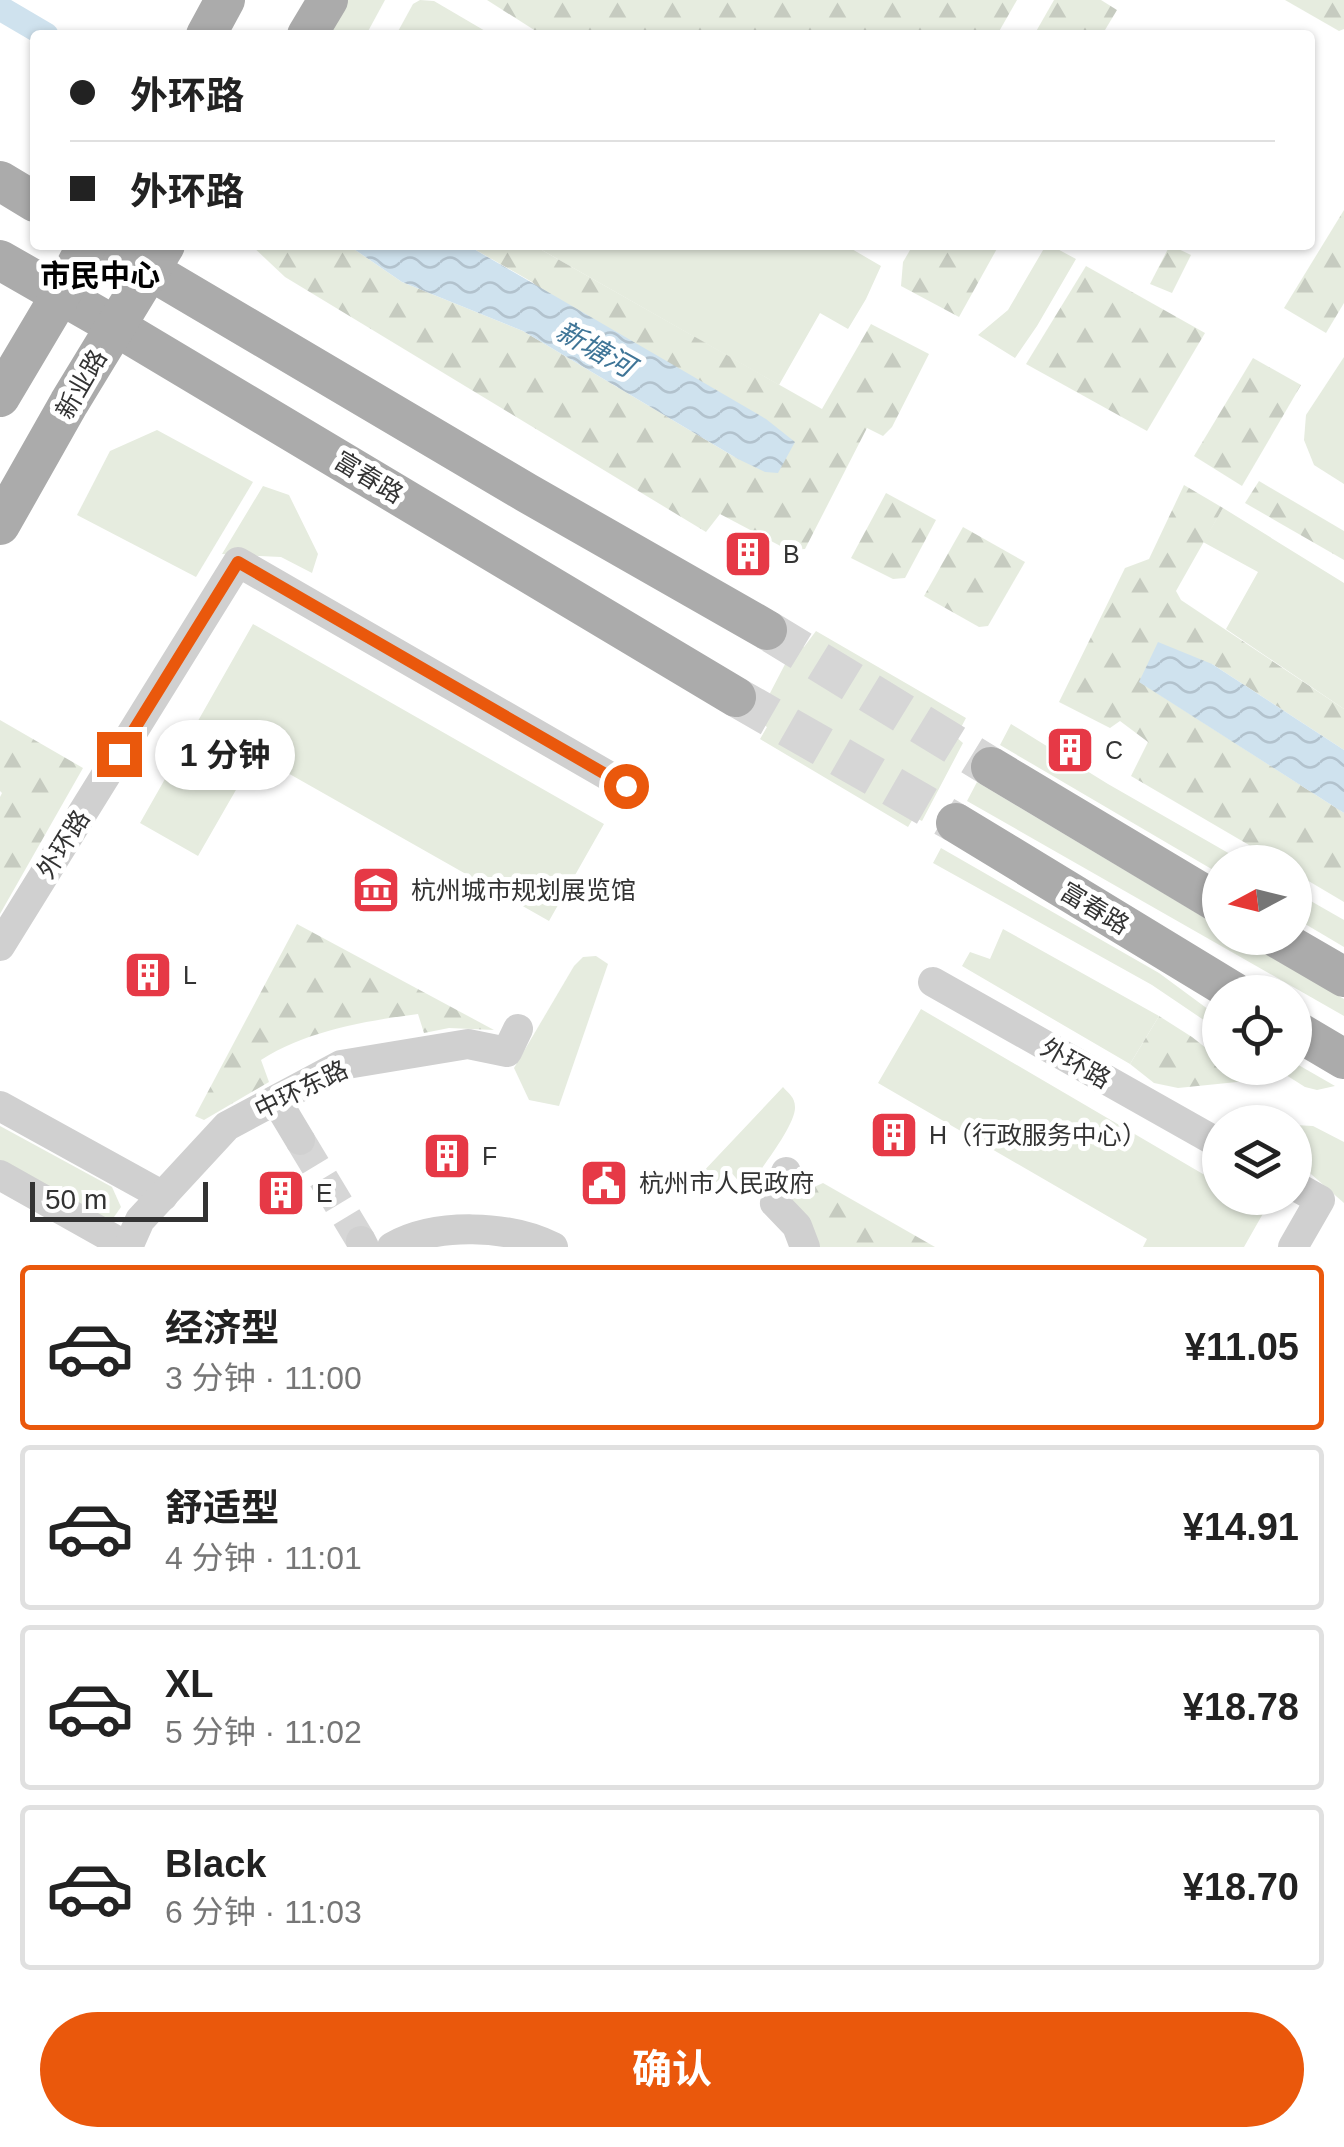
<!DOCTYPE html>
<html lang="zh">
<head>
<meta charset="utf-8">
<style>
	:root { --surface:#fff; --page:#f2f2f2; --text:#222; --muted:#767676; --line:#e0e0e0; --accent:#ea580c }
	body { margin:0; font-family:Arial,"Noto Sans SC",sans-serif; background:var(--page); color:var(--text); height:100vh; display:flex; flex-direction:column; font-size:38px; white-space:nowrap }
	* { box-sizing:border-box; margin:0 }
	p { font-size:32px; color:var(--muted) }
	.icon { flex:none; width:55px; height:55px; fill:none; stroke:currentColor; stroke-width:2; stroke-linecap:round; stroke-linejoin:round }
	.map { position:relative; height:1247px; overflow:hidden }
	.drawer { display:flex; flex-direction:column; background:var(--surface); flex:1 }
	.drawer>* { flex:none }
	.top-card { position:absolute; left:30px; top:30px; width:1285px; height:220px; border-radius:10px; box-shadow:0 2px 8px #0004; display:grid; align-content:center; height:220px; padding:0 40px; background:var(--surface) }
	.needle { width:65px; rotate:263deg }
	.fabs { position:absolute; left:1202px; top:845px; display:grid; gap:20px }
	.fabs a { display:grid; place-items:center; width:110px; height:110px; border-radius:50%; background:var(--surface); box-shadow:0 2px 8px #0004; font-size:50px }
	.scale { position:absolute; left:30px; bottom:25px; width:178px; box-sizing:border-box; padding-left:10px; border:5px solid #333; border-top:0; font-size:28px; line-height:35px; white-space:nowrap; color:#333; -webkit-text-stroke:8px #fff; paint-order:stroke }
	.end { position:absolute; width:45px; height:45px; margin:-22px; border:12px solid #ea580c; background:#fff; box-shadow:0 0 0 5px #fff }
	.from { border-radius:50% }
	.bubble { position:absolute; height:70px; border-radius:35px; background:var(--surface); box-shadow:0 2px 8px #0004; font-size:32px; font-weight:700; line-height:70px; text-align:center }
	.top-card b { display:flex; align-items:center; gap:35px; height:95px; font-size:38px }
	.top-card b+b { border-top:2px solid var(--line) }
	.top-card i { width:25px; height:25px; background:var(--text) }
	ul { padding:18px 0 0; list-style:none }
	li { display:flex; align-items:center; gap:30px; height:165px; margin:0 20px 15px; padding:0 20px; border:5px solid var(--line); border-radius:10px }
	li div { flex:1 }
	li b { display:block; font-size:38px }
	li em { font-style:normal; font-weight:700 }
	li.active { border-color:var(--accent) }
	li>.icon { width:90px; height:90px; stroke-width:1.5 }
	.button { display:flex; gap:20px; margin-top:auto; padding:20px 40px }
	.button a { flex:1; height:115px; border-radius:60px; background:var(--accent); color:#fff; font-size:40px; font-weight:700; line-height:115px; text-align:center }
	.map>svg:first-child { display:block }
	.grass { fill:#e6ecdf }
	.forest { fill:url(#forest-firs) }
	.water { fill:url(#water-waves) }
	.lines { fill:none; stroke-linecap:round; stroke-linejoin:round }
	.canal { stroke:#cfe2ee; stroke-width:25 }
	.minor-tunnel { stroke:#d6d6d6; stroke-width:30; stroke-dasharray:30 15; stroke-linecap:butt }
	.major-tunnel { stroke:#d6d6d6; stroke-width:40; stroke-dasharray:40 20; stroke-linecap:butt }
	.minor { stroke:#d0d0d0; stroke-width:30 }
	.major { stroke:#ababab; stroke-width:40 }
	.route { stroke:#ea580c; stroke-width:12 }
	.labels { text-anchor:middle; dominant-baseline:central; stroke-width:10; stroke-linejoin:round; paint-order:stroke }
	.street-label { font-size:25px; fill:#333; stroke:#fff }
	.poi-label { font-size:25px; fill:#333; stroke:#fff; text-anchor:start }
	.water-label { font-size:28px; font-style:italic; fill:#3f7597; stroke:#fff }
	.quarter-label { font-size:30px; font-weight:bold; fill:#000; stroke:#fff }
</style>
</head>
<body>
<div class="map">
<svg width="1344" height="1247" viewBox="0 0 1344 1247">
	<defs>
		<pattern id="forest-firs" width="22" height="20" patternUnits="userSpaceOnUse" patternTransform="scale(2.5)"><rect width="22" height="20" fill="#e6ecdf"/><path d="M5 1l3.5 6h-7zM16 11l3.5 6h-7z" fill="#c6cbc0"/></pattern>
		<pattern id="water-waves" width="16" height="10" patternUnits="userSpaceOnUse" patternTransform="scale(2.5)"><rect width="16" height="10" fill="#cfe2ee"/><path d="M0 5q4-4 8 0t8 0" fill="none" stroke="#b2c2cd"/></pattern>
	</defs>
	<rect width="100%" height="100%" fill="#fff"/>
	<g class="grass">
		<path d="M346,0H385L366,35H326Z"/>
		<path d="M420,0L434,1L492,35H396L413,4Z"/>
		<path d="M533,245H551L558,249L561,245H845L881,266L866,299L848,329L820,313L779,385Z"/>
		<path d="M1046,245H1050L1076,259L1037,326L1015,358L978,335L1008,310Z"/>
		<path d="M1344,357V484L1314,465L1304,440L1306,415Z"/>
		<path d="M157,430L253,482L196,577L77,515L110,451Z"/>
		<path d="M263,486L289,495L318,554L312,573L281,557L222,554Z"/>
		<path d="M1223,508L1344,583V709L1226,629L1258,572L1203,542Z"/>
		<path d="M253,624L604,824L549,921L256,755L198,856L140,823Z"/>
		<path d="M816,631L966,718L956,737L963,743L922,821L914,817L908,827L760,739L767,727L756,720L795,645L804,647Z"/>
		<path d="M1011,724L1108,784L1244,862H1220V874L1000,745Z"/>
		<path d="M977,782L1220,927V938H1238L1344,999V1016L967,801Z"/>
		<path d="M941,848L1159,973L1220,1018V1031L1152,985L933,863Z"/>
		<path d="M1295,892L1344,920V947L1295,918Z"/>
		<path d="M1003,929L1159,1016L1130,1064L962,966L970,952L990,959Z"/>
		<path d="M596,956L608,964L559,1106L529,1100L514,1068L574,966L583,957Z"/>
		<path d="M921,1009L1220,1184V1198H1244L1265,1210L1244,1247H1143L1147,1239L878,1083Z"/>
		<path d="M1295,1063L1335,1086L1317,1090L1305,1087L1275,1068H1295Z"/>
		<path d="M783,1087C788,1093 795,1097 795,1107C796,1125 758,1173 746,1190L730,1171L710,1187L700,1175Z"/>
		<path d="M1295,1125L1313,1126L1344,1142V1203L1295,1160Z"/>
		<path d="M0,1126L112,1187L121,1207L114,1217H95L0,1163Z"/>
	</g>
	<g class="forest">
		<path d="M487,0H1017L997,35H542Z"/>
		<path d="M1054,0H1101L1117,10L1102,35H1034Z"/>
		<path d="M1285,0H1344V29L1339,31Z"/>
		<path d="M1344,210V303L1326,333L1284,308Z"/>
		<path d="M251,245H348L402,282L523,331L738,459L532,282L467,245H533L822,409L871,324L929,354L892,427L883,436L867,428L805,549L788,550L720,514L706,532L285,277Z"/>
		<path d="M913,245H999L959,317L901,286L903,262Z"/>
		<path d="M1170,245L1191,255L1172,293L1150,284Z"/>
		<path d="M1086,266L1205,333L1147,431L1026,364Z"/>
		<path d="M1253,358L1301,385L1242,486L1194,456Z"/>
		<path d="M1259,481L1344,531V560L1245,503Z"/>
		<path d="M1184,485L1223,508L1176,591L1181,600L1344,709V750L1212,664L1140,682L1344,813V902L1295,873V862H1278L1131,776L1148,742L1120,721L1110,728L1059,702L1125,568L1149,559Z"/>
		<path d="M886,493L936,520L905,578L893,579L851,558Z"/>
		<path d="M963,527L1025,562L988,626L979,627L924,596Z"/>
		<path d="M0,720L83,768L0,914V797L2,793L0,791Z"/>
		<path d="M297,924L494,1030L449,1028L424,1033L418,1014C365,1021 306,1031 261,1060L269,1082L204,1120L195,1116Z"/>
		<path d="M1159,1016L1192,1037L1220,1059V1068H1230L1247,1081L1178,1088L1154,1083L1130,1064Z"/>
		<path d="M798,1183L812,1188L823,1183L935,1247H818L790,1197Z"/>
	</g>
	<g class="water">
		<path d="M348,245H467L766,419L795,442L778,473L765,472L738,459L523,331L402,282Z"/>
		<path d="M1158,642L1212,664L1344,750V813L1139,682Z"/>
	</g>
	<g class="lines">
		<path class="canal" d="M0,8L46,35"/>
		<path class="minor-tunnel" d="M300,1140L361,1241"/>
		<g class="major-tunnel">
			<path d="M767,630L991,767"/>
			<path d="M736,697L956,823"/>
		</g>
		<g class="minor">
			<path d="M0,946L238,562L626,786"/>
			<path d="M933,982L1220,1144"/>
			<path d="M276,1100L300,1140"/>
			<path d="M0,1106L163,1196"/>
			<path d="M786,1172L775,1203L797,1226L805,1247"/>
			<path d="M0,1175L128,1247"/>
			<path d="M361,1241L364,1247"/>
			<path d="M128,1247L140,1220L227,1126L341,1065L468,1044L507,1052L518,1029"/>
			<path d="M392,1247C436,1222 509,1225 553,1247"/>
			<path d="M1293,1247L1320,1200L1295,1186"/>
		</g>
		<g class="major">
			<path d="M206,35L225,0"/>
			<path d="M307,35L328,0"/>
			<path d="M0,181L35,202"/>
			<path d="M107,245L527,493L767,630"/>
			<path d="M0,260L115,326L736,697"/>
			<path d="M0,397L60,296L87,245"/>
			<path d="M0,525L69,403L165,245"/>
			<path d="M991,767L1220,904"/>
			<path d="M956,823L1234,992"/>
			<path d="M1277,938L1344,977"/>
			<path d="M1295,1030L1344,1059"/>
		</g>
	</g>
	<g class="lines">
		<path class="route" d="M119,754L238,562L626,786"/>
	</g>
	<defs>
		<g id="building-square" transform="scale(2.5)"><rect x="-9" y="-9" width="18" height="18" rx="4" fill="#e63946" stroke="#fff"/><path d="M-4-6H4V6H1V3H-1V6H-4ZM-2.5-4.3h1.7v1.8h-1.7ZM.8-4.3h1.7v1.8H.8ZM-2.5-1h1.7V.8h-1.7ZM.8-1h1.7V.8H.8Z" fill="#fff"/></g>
		<g id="museum-square" transform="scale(2.5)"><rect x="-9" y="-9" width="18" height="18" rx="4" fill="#e63946" stroke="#fff"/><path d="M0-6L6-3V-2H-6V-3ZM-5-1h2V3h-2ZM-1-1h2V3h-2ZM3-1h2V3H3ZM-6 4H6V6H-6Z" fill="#fff"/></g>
		<g id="civic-square" transform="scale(2.5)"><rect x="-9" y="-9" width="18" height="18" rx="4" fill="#e63946" stroke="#fff"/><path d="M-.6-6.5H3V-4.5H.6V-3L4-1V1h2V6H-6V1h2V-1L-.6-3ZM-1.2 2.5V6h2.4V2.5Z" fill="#fff"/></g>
	</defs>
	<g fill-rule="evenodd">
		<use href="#building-square" x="748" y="554"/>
		<use href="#building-square" x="1070" y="750"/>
		<use href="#museum-square" x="376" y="890"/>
		<use href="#building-square" x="148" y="975"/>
		<use href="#building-square" x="894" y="1135"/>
		<use href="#building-square" x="447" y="1156"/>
		<use href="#civic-square" x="604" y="1183"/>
		<use href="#building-square" x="281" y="1193"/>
	</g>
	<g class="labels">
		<g class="street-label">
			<text transform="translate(81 384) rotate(-60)">新业路</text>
			<text transform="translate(369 477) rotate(31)">富春路</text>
			<text transform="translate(63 844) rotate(-58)">外环路</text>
			<text transform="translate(1095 908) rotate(31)">富春路</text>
			<text transform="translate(1076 1063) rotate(29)">外环路</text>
			<text transform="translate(301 1089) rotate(-26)">中环东路</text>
		</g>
		<g class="poi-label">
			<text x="783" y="554">B</text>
			<text x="1105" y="750">C</text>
			<text x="411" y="890">杭州城市规划展览馆</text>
			<text x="183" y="975">L</text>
			<text x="929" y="1135">H（行政服务中心）</text>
			<text x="482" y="1156">F</text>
			<text x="639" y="1183">杭州市人民政府</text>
			<text x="316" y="1193">E</text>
		</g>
		<g class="water-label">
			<text transform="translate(595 349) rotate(29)">新塘河</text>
		</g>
		<g class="quarter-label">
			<text x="100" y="275">市民中心</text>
		</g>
	</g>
</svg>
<div class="fabs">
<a><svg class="needle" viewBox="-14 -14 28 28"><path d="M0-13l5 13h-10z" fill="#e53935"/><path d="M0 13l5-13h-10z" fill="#767676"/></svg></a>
<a><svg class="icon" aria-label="locate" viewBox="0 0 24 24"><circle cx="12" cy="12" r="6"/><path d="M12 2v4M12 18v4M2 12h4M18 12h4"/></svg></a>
<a><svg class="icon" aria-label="layers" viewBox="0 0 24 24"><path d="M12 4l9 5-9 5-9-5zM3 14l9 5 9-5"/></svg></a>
</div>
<div class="scale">50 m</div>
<i class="end from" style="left:626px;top:786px"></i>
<i class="end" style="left:119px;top:754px"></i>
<div class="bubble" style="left:155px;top:720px;width:140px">1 分钟</div>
<div class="top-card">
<b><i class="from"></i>外环路</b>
<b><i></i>外环路</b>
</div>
</div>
<section class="drawer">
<ul>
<li class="active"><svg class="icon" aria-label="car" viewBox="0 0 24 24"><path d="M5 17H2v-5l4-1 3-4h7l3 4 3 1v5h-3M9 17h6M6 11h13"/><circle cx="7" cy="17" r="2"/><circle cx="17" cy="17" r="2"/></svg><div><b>经济型</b><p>3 分钟 · 11:00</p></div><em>¥11.05</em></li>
<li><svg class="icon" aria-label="car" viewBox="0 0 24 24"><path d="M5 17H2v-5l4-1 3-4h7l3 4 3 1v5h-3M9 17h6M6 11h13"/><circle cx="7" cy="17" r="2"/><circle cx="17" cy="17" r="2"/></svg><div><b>舒适型</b><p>4 分钟 · 11:01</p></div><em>¥14.91</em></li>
<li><svg class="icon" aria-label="car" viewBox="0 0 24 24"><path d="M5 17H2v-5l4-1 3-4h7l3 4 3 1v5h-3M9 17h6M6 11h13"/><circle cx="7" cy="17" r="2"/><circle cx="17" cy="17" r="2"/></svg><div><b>XL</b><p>5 分钟 · 11:02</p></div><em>¥18.78</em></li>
<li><svg class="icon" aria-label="car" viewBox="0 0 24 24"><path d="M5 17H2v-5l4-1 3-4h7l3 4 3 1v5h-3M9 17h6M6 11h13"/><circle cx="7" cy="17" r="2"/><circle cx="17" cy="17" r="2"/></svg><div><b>Black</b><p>6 分钟 · 11:03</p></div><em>¥18.70</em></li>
</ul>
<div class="button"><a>确认</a></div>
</section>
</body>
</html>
